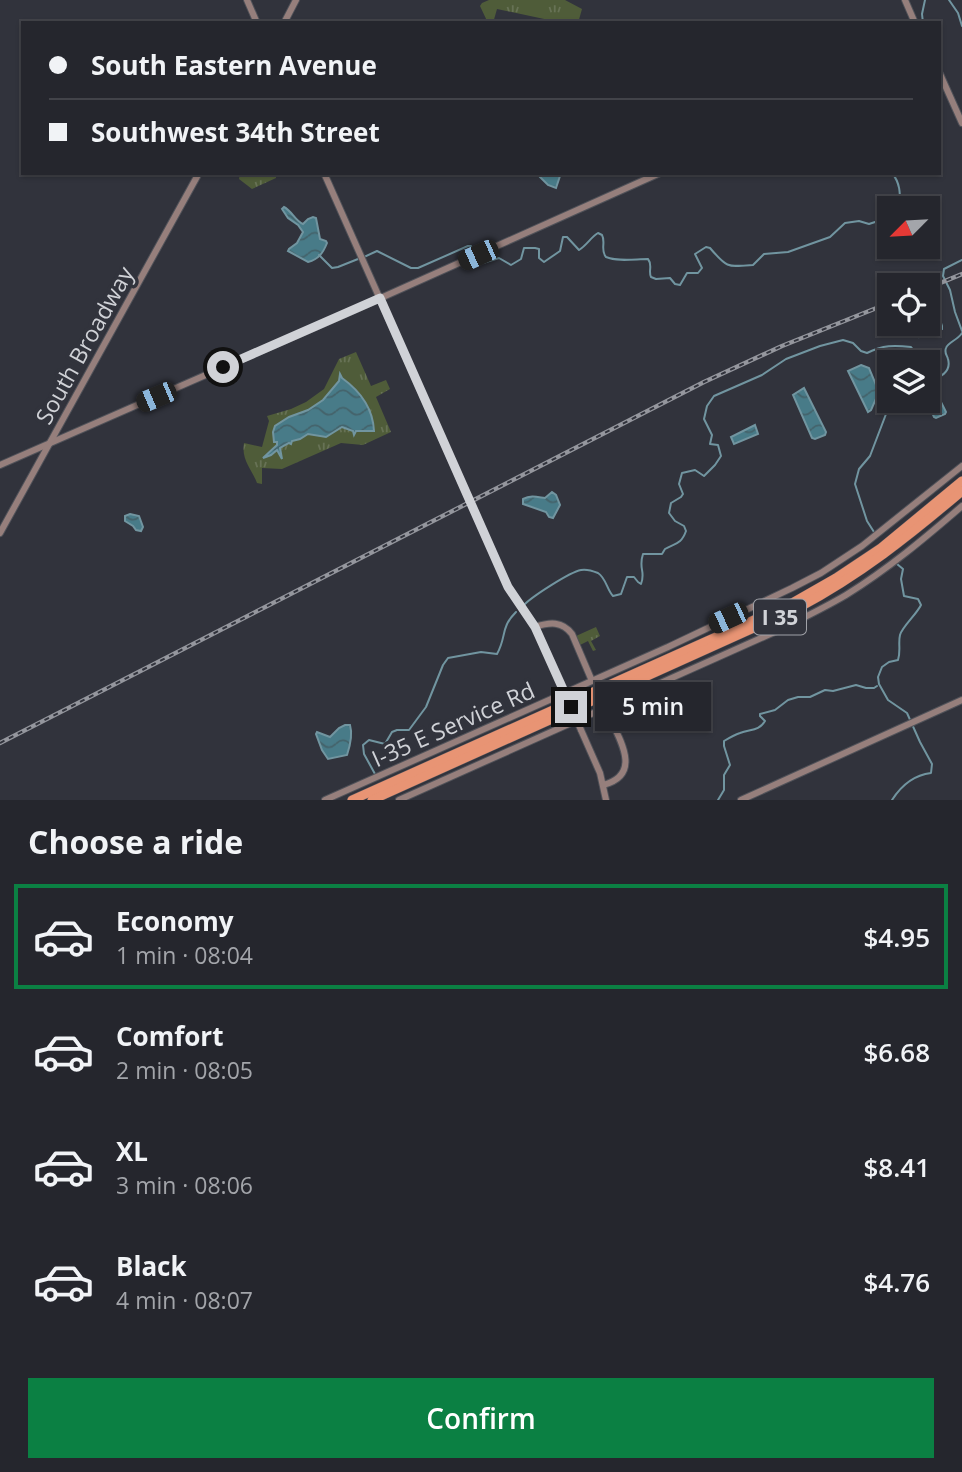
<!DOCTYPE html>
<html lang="en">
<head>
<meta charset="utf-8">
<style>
	:root { --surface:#25262d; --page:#2d2e35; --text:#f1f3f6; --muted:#a3a5aa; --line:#424349; --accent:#0b8043 }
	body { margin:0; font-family:"Open Sans",sans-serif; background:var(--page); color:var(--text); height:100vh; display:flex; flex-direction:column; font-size:26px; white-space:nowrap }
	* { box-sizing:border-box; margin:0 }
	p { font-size:23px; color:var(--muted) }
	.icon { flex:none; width:38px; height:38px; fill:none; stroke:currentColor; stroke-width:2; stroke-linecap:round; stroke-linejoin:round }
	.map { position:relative; height:800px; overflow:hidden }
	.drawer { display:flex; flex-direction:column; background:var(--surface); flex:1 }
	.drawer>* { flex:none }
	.hud { position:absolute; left:21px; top:21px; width:920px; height:154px; border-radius:0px; box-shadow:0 2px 5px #0004,0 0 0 2px var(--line); display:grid; align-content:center; height:154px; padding:0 28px; background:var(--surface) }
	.needle { width:46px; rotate:246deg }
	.buttons { position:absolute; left:877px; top:196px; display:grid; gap:14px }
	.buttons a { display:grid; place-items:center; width:63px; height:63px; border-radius:0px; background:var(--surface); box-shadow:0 2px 5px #0004,0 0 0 2px var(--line); font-size:35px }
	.end { position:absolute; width:32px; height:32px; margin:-16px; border:9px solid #d0d2d7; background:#111; box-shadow:0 0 0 4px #111 }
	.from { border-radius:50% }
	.bubble { position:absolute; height:49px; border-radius:0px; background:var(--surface); box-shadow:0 2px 5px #0004,0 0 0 2px var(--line); font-size:23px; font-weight:600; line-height:49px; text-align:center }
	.car { position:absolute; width:21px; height:42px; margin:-21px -10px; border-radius:9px; box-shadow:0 0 5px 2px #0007; background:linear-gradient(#222 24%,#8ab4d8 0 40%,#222 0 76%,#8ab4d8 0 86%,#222 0) }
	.hud b { display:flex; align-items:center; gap:24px; height:66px; font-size:26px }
	.hud b+b { border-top:2px solid var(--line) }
	.hud i { width:18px; height:18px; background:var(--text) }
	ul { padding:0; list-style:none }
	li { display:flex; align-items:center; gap:21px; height:105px; margin:0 14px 10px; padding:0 14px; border:4px solid transparent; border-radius:0px }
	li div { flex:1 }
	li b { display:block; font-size:26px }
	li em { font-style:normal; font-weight:600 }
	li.on { border-color:var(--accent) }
	li>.icon { width:63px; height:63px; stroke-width:1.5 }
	h2 { padding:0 28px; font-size:32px; line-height:84px }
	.action { display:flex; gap:14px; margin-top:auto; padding:14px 28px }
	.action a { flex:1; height:80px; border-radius:0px; background:var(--accent); color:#fff; font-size:28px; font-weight:600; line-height:80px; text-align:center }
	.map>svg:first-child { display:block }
	.grass { fill:url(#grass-tufts) }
	.water { fill:url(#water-waves); stroke:#7195a0; stroke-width:2 }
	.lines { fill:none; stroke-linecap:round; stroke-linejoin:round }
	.stream { stroke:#7195a0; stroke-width:2 }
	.secondary-casing { stroke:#505259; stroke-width:8 }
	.highway-casing { stroke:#505259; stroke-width:10 }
	.secondary { stroke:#967f7c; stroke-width:6 }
	.highway { stroke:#e89474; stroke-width:9 }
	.rail-casing { stroke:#94969d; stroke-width:4.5 }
	.rail { stroke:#31333c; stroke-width:2; stroke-dasharray:5; stroke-linecap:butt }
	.secondary-bridge-casing { stroke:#505259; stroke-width:8; stroke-linecap:butt }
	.secondary-bridge { stroke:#967f7c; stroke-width:6 }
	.route { stroke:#d0d2d7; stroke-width:9 }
	.labels { text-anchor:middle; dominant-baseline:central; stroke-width:7; stroke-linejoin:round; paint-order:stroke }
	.shield { fill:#31333c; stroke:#a0a2a8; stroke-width:2 }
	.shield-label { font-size:21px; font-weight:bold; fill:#d0d2d7 }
	.street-label { font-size:23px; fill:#d0d2d7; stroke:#31333c }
</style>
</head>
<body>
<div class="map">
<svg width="962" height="800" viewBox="0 0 962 800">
	<defs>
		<pattern id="grass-tufts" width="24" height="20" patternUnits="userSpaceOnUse" patternTransform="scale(1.75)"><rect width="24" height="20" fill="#4f5c39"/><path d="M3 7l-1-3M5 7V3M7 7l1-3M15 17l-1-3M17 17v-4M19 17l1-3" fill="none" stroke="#677255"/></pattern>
		<pattern id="water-waves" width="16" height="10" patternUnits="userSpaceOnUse" patternTransform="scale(1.75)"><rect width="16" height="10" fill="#487b88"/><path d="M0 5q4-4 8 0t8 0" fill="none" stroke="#44636b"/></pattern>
	</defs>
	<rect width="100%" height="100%" fill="#31333c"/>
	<g class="grass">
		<path d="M489,0H565L582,9L578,23H563L497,9L493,23H488L480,6L482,3Z"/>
		<path d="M240,173H276V178L252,189L239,179Z"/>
		<path d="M356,352L371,386L386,380L390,389L376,397L391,432L363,445L341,443L282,469L262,468V484L257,483C252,469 241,460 244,443L262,447L269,421L267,416L291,409L306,402L324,389L339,359Z"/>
		<path d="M596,627L600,636L591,641L596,650L593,651L588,641L580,645L576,636Z"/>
	</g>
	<g class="water">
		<path d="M542,173H561L556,188L548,185L540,177Z"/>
		<path d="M284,207C292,211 295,221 303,224L308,219L313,217L316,218L320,239L326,241L327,243C323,253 319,259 308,262L288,251L289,249L297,243L303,232L298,225L288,218L282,209Z"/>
		<path d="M930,299L933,300L942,326V329L919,337L918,336L913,324H928V300Z"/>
		<path d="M861,365L869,368L879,392L871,410L868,412L848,371Z"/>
		<path d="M340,374L342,378C360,391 373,408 374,431H356L354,435L353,431L342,427L326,437L308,434L300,439L292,441L291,444L289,443L280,448L282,459L277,450L271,455L263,458L277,445V442H274L273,432L275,426L289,417L308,410L323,400L339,381Z"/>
		<path d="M804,388L826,432L825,435L815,439L812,438L793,395Z"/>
		<path d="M932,389L935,390L946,412L945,414L936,418L934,417L927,401L928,391Z"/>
		<path d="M755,425L758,434L734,444L731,437Z"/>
		<path d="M552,492L556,495L560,505L553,518L549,517L546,512L523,504V499C531,495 537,497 545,498Z"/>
		<path d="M130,514L139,516L143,527L141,531L136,530L133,526L125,521V516Z"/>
		<path d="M345,725H350C353,735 350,746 347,755L328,759L322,750L316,734L317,732L330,737L339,728Z"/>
	</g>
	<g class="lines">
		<g class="stream">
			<path d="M949,0L958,13L962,26"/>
			<path d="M923,23L922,14L925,0"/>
			<path d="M892,173C901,184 900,195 900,208"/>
			<path d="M319,255L332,268L338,267L358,259"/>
			<path d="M364,257L377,251L411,268H418L468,246H471L474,253"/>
			<path d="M477,259L483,263L499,258L511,265L521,259L524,248H535L539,249V258L544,262L560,251L563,237H567L579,250C587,245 591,237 598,233L602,235C606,242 600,250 606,257C618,262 635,259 648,259C653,265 648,271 651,277L656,279L670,278L675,284L680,285L687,273H698L702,268L695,254L706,247L710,248C727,268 727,267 753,265L764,254L788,252L830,237L845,223L859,221L869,224L884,219H889"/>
			<path d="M962,260L944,269L943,276L950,290L955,312L962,331"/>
			<path d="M928,382C938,378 952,373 948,359C947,355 944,353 946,348C948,342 958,340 962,333"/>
			<path d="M874,532L867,521L855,484L859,469L870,456L891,401"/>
			<path d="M523,606C531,597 570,572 581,570C586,569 593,571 598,573C606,578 607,590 613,596L621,594L627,577H634L638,582L641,584C646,571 638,569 643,554H662L665,549C675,543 681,545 686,531L684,526L675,521L669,513L671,503L681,497L683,494L679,484L682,473L695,470L704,476L715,465L721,456L718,445L710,444L712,435L704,419L707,406L714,396L762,375L786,359L820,346L843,340L853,343L861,351L867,353C883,345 894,345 911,347L914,351L912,356L907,357L904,362"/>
			<path d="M375,774L364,754L363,745L369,740L385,744L392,732L397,730H409L426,707L443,665L448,658L481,652L497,654C507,636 500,628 516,612"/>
			<path d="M718,800L724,790V775L730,765L724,746V741C729,738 734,735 740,733C751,729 759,731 765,721L760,716V714L775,710L788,700L798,697H810L825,690L833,691L856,685L866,688H874L877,686"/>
			<path d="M892,800C901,786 914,775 931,773L932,764L920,742L907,713L888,700L879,684L878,677L882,667L889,662L898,660C901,651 898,643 900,635C902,627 916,615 921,605L918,599L904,596L901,579L903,569L897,564"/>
		</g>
		<g class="secondary-casing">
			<g id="secondary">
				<path d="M247,0L257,23"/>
				<path d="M905,0L915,23"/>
				<path d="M284,23L296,0"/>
				<path d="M940,74L962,123"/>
				<path d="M324,173L508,587L535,627L561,683"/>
				<path d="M0,465L345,314L660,173"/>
				<path d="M0,533L199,173"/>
				<path d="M535,627C550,622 562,621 572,634L592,681"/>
				<path d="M581,730L600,773L606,800"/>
				<path d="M603,785C646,774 616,734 605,708"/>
				<path d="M325,800L668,647L792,588L821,573L862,546L962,466"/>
				<path d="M399,800L779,630C801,619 824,608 846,595C888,569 925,538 962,506"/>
				<path d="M741,800L962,700"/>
			</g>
		</g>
		<g class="highway-casing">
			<g id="highway">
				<path d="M352,800L794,602L836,578L881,548L962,481"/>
				<path d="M372,800L798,608C860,575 909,536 962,491"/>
			</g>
		</g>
		<use href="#secondary" class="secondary"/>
		<use href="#highway" class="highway"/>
		<g class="rail-casing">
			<g id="rail">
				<path d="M928,288L962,274"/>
				<path d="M0,743L704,382L782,346L889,303"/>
			</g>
		</g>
		<use href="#rail" class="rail"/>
		<g class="secondary-bridge-casing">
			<path id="secondary-bridge" d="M561,683L581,730"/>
		</g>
		<use href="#secondary-bridge" class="secondary-bridge"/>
	</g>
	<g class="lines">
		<path class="route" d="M223,367L380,298L500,569L508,587L535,627L571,707"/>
	</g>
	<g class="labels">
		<rect class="shield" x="754" y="599.5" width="52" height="35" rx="5"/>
		<g class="shield-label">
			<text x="780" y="617">I 35</text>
		</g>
		<g class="street-label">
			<text transform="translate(84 345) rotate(-61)">South Broadway</text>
			<text transform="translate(453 724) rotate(-24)">I-35 E Service Rd</text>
		</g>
	</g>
</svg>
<div class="buttons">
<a><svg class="needle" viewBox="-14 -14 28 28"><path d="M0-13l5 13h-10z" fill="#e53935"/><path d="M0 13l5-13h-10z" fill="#a3a5aa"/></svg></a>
<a><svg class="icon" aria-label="locate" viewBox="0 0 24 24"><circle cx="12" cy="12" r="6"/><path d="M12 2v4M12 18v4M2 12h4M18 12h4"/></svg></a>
<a><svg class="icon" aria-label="layers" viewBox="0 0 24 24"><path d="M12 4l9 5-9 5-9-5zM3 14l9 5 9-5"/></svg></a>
</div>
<i class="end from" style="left:223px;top:367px"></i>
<i class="end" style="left:571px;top:707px"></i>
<div class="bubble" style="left:595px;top:682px;width:116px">5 min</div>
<i class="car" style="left:478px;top:255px;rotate:246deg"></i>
<i class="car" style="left:156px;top:397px;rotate:247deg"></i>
<i class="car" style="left:728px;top:618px;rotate:245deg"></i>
<div class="hud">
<b><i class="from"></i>South Eastern Avenue</b>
<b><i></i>Southwest 34th Street</b>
</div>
</div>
<section class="drawer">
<h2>Choose a ride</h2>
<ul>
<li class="on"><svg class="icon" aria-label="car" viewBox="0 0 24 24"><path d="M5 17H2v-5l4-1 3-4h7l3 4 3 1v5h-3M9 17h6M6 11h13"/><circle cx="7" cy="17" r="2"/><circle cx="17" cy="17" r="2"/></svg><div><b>Economy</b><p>1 min · 08:04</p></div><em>$4.95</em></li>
<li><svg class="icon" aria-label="car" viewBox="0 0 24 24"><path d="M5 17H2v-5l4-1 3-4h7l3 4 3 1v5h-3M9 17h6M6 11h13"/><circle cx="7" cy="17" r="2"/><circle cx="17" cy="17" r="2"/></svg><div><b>Comfort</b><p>2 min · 08:05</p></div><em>$6.68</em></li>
<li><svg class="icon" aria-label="car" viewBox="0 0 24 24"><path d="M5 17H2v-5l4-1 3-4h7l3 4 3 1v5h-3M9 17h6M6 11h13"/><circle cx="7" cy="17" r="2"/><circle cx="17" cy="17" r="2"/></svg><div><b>XL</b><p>3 min · 08:06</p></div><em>$8.41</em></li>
<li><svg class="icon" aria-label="car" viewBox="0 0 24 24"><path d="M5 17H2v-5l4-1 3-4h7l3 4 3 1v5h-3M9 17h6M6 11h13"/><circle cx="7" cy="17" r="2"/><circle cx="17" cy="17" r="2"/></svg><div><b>Black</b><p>4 min · 08:07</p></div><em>$4.76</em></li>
</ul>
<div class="action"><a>Confirm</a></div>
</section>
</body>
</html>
